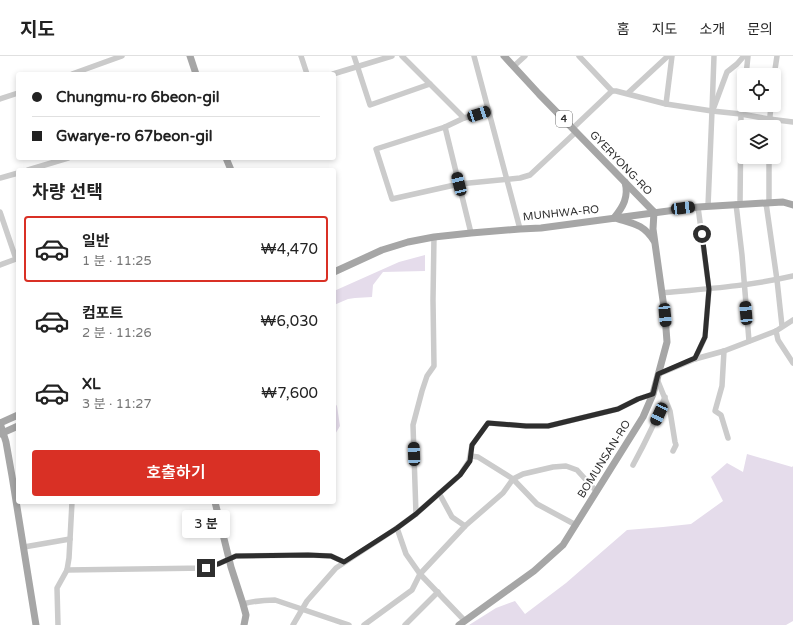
<!DOCTYPE html>
<html lang="ko">
<head>
<meta charset="utf-8">
<style>
	:root { --surface:#fff; --page:#f6f6f6; --text:#222; --muted:#767676; --line:#e0e0e0; --accent:#d93025 }
	body { margin:0; font-family:"Varela Round","Noto Sans KR",sans-serif; background:var(--page); color:var(--text); height:100vh; display:flex; flex-direction:column; font-size:15px; white-space:nowrap }
	* { box-sizing:border-box; margin:0 }
	p { font-size:13px; color:var(--muted) }
	.icon { flex:none; width:22px; height:22px; fill:none; stroke:currentColor; stroke-width:2; stroke-linecap:round; stroke-linejoin:round }
	.map { position:relative; flex:1; overflow:hidden }
	.side { position:absolute; left:16px; top:112px; width:320px; height:336px; display:flex; flex-direction:column; background:var(--surface); border-radius:4px; box-shadow:0 2px 6px #0003 }
	.side>* { flex:none }
	.top-card { position:absolute; left:16px; top:16px; width:320px; height:88px; border-radius:4px; box-shadow:0 2px 6px #0003; display:grid; align-content:center; height:88px; padding:0 16px; background:var(--surface) }
	.fabs { position:absolute; left:737px; top:12px; display:grid; gap:8px }
	.fabs a { display:grid; place-items:center; width:44px; height:44px; border-radius:4px; background:var(--surface); box-shadow:0 2px 6px #0003; font-size:20px }
	.end { position:absolute; width:18px; height:18px; margin:-9px; border:5px solid #2e2e2e; background:#fff; box-shadow:0 0 0 2px #fff }
	.from { border-radius:50% }
	.bubble { position:absolute; height:28px; border-radius:4px; background:var(--surface); box-shadow:0 2px 6px #0003; font-size:13px; font-weight:600; line-height:28px; text-align:center }
	.car { position:absolute; width:12px; height:24px; margin:-12px -6px; border-radius:5px; box-shadow:0 0 3px 1px #0007; background:linear-gradient(#222 24%,#8ab4d8 0 40%,#222 0 76%,#8ab4d8 0 86%,#222 0) }
	.top-card b { display:flex; align-items:center; gap:14px; height:38px; font-size:15px }
	.top-card b+b { border-top:1px solid var(--line) }
	.top-card i { width:10px; height:10px; background:var(--text) }
	ul { padding:0; list-style:none }
	li { display:flex; align-items:center; gap:12px; height:66px; margin:0 8px 6px; padding:0 8px; border:2px solid transparent; border-radius:4px }
	li div { flex:1 }
	li b { display:block; font-size:15px }
	li em { font-style:normal; font-weight:600 }
	li.active { border-color:var(--accent) }
	li>.icon { width:36px; height:36px; stroke-width:1.5 }
	h2 { padding:0 16px; font-size:18px; line-height:48px }
	.action { display:flex; gap:8px; margin-top:auto; padding:8px 16px }
	.action a { flex:1; height:46px; border-radius:4px; background:var(--accent); color:#fff; font-size:16px; font-weight:600; line-height:46px; text-align:center }
	header { display:flex; align-items:center; gap:24px; box-sizing:border-box; height:56px; padding:0 20px; background:var(--surface); border-bottom:1px solid var(--line) }
	header strong { font-size:19px }
	nav { display:flex; gap:22px; margin-inline-start:auto; font-size:14px }
	.map>svg:first-child { display:block }
	.green { fill:#e5dceb }
	.lines { fill:none; stroke-linecap:round; stroke-linejoin:round }
	.minor { stroke:#cbcbcb; stroke-width:5.5 }
	.major { stroke:#a6a6a6; stroke-width:7 }
	.route { stroke:#2e2e2e; stroke-width:5 }
	.labels { text-anchor:middle; dominant-baseline:central; stroke-width:4; stroke-linejoin:round; paint-order:stroke }
	.shield { fill:#fff; stroke:#6d6d6d; stroke-width:1 }
	.shield-label { font-size:10px; font-weight:bold; fill:#2e2e2e }
	.street-label { font-size:11px; fill:#2e2e2e; stroke:#fff }
</style>
</head>
<body>
<header>
<strong>지도</strong>
<nav><a>홈</a><a>지도</a><a>소개</a><a>문의</a></nav>
</header>
<div class="map">
<svg width="793" height="569" viewBox="0 0 793 569">
	<rect width="100%" height="100%" fill="#fff"/>
	<g class="green">
		<path d="M425,199V215L383,216L373,229L372,241L355,242L348,243L334,249V235L399,206Z"/>
		<path d="M334,346L337,350L340,370L334,380Z"/>
		<path d="M747,398L792,411L793,410V565L786,569H469L496,552L515,545L525,558L566,527L627,474L663,471L691,468L723,445L711,421L727,407L743,416Z"/>
	</g>
	<g class="lines">
		<g class="minor">
			<path d="M301,0L307,18"/>
			<path d="M354,0L370,49L430,28"/>
			<path d="M402,0L464,62"/>
			<path d="M474,0L520,173"/>
			<path d="M579,0L612,35H616L666,48L712,55L741,58L769,63L793,66"/>
			<path d="M514,10L525,0"/>
			<path d="M72,18L122,0"/>
			<path d="M333,18L392,0"/>
			<path d="M746,19L748,0"/>
			<path d="M774,20L777,0"/>
			<path d="M628,37L668,0"/>
			<path d="M0,43L18,37"/>
			<path d="M666,48L672,0"/>
			<path d="M714,51L727,16L737,8L744,0"/>
			<path d="M489,55L464,62L445,71L376,93L392,143L459,128L520,122L530,119L576,76"/>
			<path d="M445,71L471,177"/>
			<path d="M769,71L771,49"/>
			<path d="M573,72L612,35"/>
			<path d="M28,114L68,102"/>
			<path d="M0,122L18,117"/>
			<path d="M769,146V101"/>
			<path d="M766,147L777,224L782,270"/>
			<path d="M736,148L742,199L749,285"/>
			<path d="M740,148L741,58L744,31"/>
			<path d="M708,150L712,55L714,0"/>
			<path d="M0,156L16,203L0,209"/>
			<path d="M662,237C705,233 750,230 793,220"/>
			<path d="M776,275L778,284L793,307"/>
			<path d="M724,295L722,330L715,355L721,359L728,382"/>
			<path d="M695,303L705,281L709,233L698,151"/>
			<path d="M659,318L695,303L724,295L776,275L793,264"/>
			<path d="M657,323L670,355L675,386L676,389L673,395"/>
			<path d="M471,400L478,401L513,423L537,448L576,469"/>
			<path d="M633,409C645,387 656,365 665,341"/>
			<path d="M439,437L452,461L465,470"/>
			<path d="M416,458L413,369L422,335L427,320L434,310L433,244L434,181"/>
			<path d="M397,472L406,498L420,518L465,565"/>
			<path d="M24,491L70,483"/>
			<path d="M67,514L206,512L218,508L236,500L308,499L331,500L344,506"/>
			<path d="M243,548C254,545 264,544 275,544L349,569"/>
			<path d="M58,569L57,532L67,514L69,502L72,446"/>
			<path d="M293,569L307,545L336,512L397,472L416,458L460,419L469,405L472,389L488,367L526,370H548L618,353L638,343L653,338"/>
			<path d="M364,569L412,534L420,518L465,470L503,437L513,423L523,418L553,411L566,410L577,414L596,435"/>
			<path d="M405,569L438,536"/>
		</g>
		<g class="major">
			<path d="M190,0L196,18"/>
			<path d="M504,0L539,38L654,156"/>
			<path d="M226,102L231,114"/>
			<path d="M614,162C623,151 629,141 625,126"/>
			<path d="M618,163C635,168 644,169 654,185"/>
			<path d="M334,216L382,194L408,186L434,181L471,177L520,173L541,172L698,151L783,146L793,149"/>
			<path d="M0,367L6,386L12,420L36,569"/>
			<path d="M0,367L18,359"/>
			<path d="M0,378L18,370"/>
			<path d="M215,446L231,511L243,548L246,559L244,569"/>
			<path d="M459,569L534,515L563,489L643,361L653,338L667,286L665,259L653,173L654,156"/>
		</g>
	</g>
	<g class="lines">
		<path class="route" d="M206,512L218,508L236,500L308,499L331,500L344,506L397,472L416,458L460,419L470,405L472,389L488,367L526,370H548L618,353L638,343L653,338L658,318L695,302L705,281L709,233L702,178"/>
	</g>
	<g class="labels">
		<rect class="shield" x="556" y="55" width="16" height="16" rx="3"/>
		<g class="shield-label">
			<text x="564" y="63">4</text>
		</g>
		<g class="street-label">
			<text transform="translate(621 107) rotate(46)">GYERYONG-RO</text>
			<text transform="translate(561 157) rotate(-6)">MUNHWA-RO</text>
			<text transform="translate(604 403) rotate(-58)">BOMUNSAN-RO</text>
		</g>
	</g>
</svg>
<div class="fabs">
<a><svg class="icon" aria-label="locate" viewBox="0 0 24 24"><circle cx="12" cy="12" r="6"/><path d="M12 2v4M12 18v4M2 12h4M18 12h4"/></svg></a>
<a><svg class="icon" aria-label="layers" viewBox="0 0 24 24"><path d="M12 4l9 5-9 5-9-5zM3 14l9 5 9-5"/></svg></a>
</div>
<i class="end from" style="left:702px;top:178px"></i>
<i class="end" style="left:206px;top:512px"></i>
<div class="bubble" style="left:182px;top:454px;width:48px">3 분</div>
<i class="car" style="left:479px;top:58px;rotate:72deg"></i>
<i class="car" style="left:459px;top:128px;rotate:346deg"></i>
<i class="car" style="left:683px;top:152px;rotate:83deg"></i>
<i class="car" style="left:746px;top:257px;rotate:355deg"></i>
<i class="car" style="left:665px;top:259px;rotate:175deg"></i>
<i class="car" style="left:659px;top:358px;rotate:205deg"></i>
<i class="car" style="left:414px;top:398px;rotate:358deg"></i>
<div class="top-card">
<b><i class="from"></i>Chungmu-ro 6beon-gil</b>
<b><i></i>Gwarye-ro 67beon-gil</b>
</div>
<section class="side">
<h2>차량 선택</h2>
<ul>
<li class="active"><svg class="icon" aria-label="car" viewBox="0 0 24 24"><path d="M5 17H2v-5l4-1 3-4h7l3 4 3 1v5h-3M9 17h6M6 11h13"/><circle cx="7" cy="17" r="2"/><circle cx="17" cy="17" r="2"/></svg><div><b>일반</b><p>1 분 · 11:25</p></div><em>₩4,470</em></li>
<li><svg class="icon" aria-label="car" viewBox="0 0 24 24"><path d="M5 17H2v-5l4-1 3-4h7l3 4 3 1v5h-3M9 17h6M6 11h13"/><circle cx="7" cy="17" r="2"/><circle cx="17" cy="17" r="2"/></svg><div><b>컴포트</b><p>2 분 · 11:26</p></div><em>₩6,030</em></li>
<li><svg class="icon" aria-label="car" viewBox="0 0 24 24"><path d="M5 17H2v-5l4-1 3-4h7l3 4 3 1v5h-3M9 17h6M6 11h13"/><circle cx="7" cy="17" r="2"/><circle cx="17" cy="17" r="2"/></svg><div><b>XL</b><p>3 분 · 11:27</p></div><em>₩7,600</em></li>
</ul>
<div class="action"><a>호출하기</a></div>
</section>
</div>
</body>
</html>
